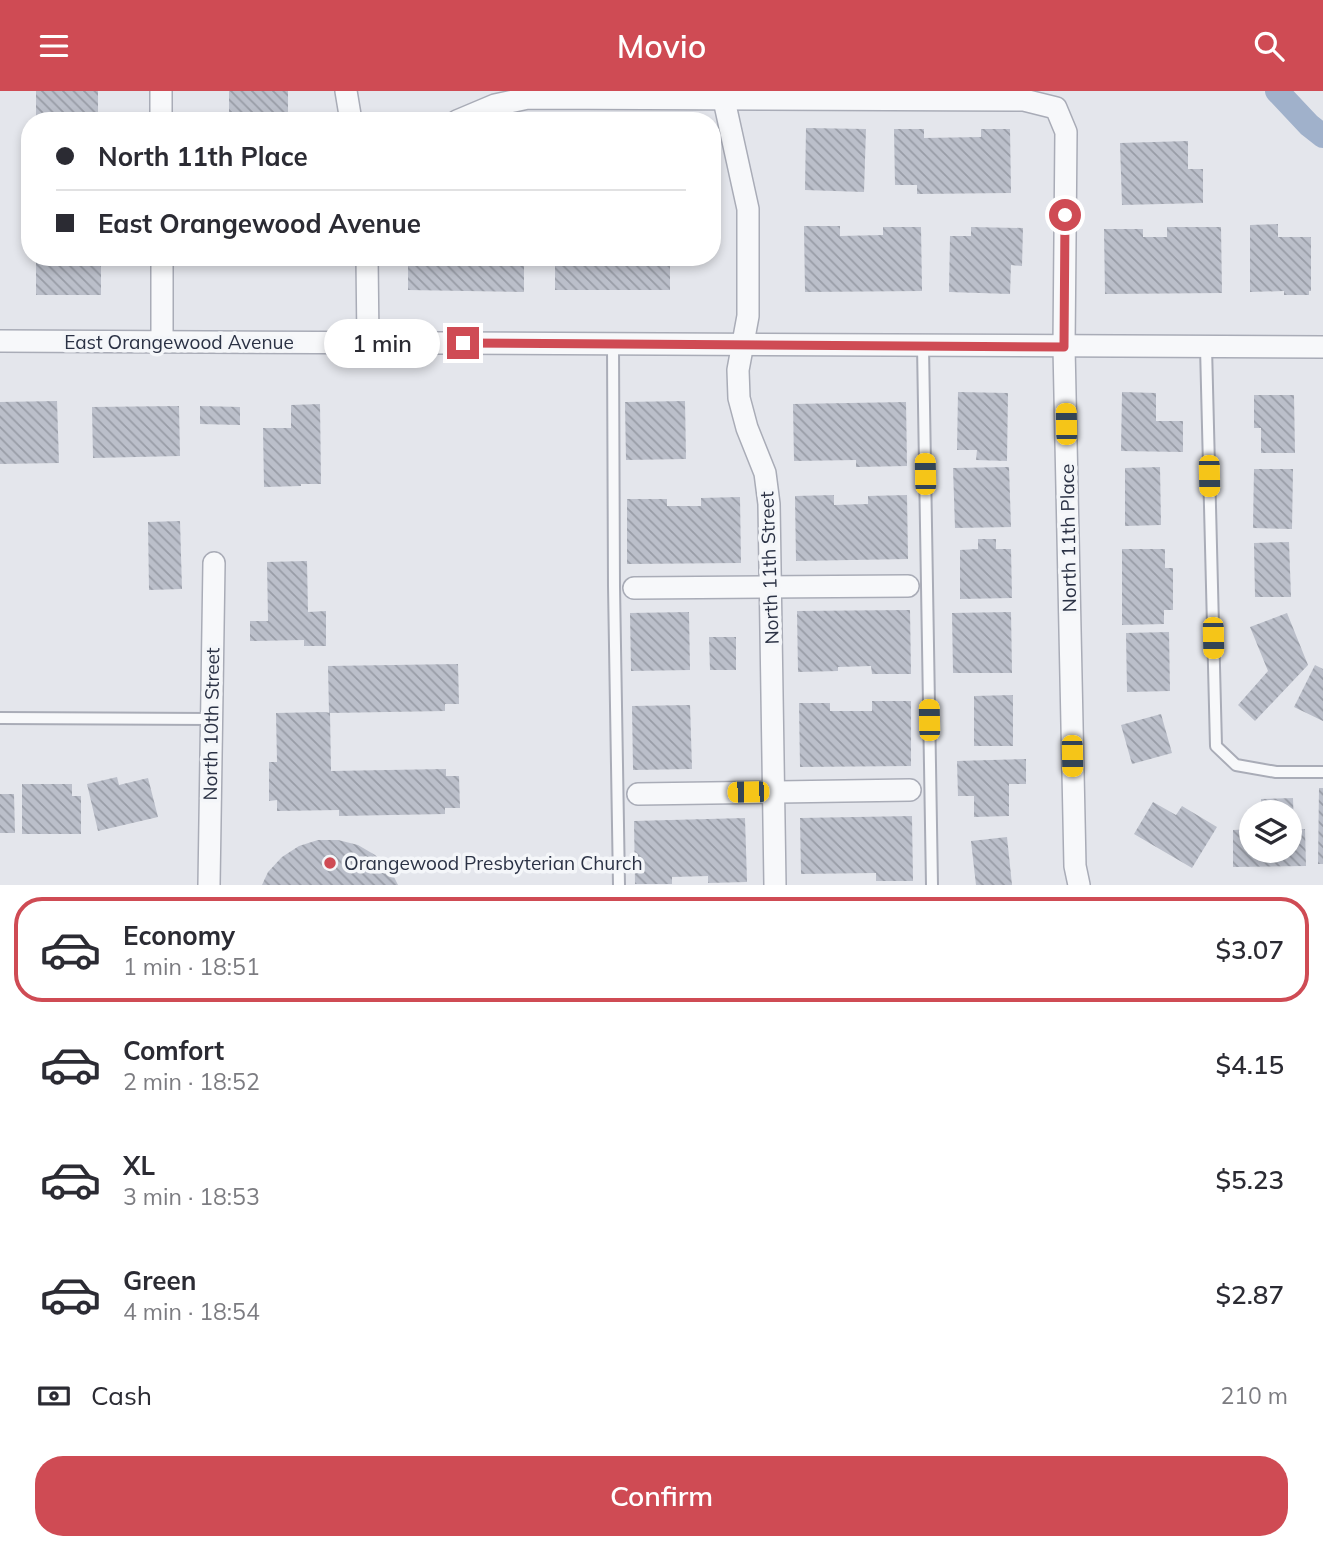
<!DOCTYPE html>
<html lang="en">
<head>
<meta charset="utf-8">
<style>
	:root { --surface:#fff; --page:#f2f2f3; --text:#2b2b33; --muted:#7c7c81; --line:#e1e1e2; --accent:#cf4b54 }
	body { margin:0; font-family:Mulish,sans-serif; background:var(--page); color:var(--text); height:100vh; display:flex; flex-direction:column; font-size:26px; white-space:nowrap }
	* { box-sizing:border-box; margin:0 }
	p { font-size:23px; color:var(--muted) }
	.icon { flex:none; width:38px; height:38px; fill:none; stroke:currentColor; stroke-width:2; stroke-linecap:round; stroke-linejoin:round }
	.map { position:relative; height:794px; overflow:hidden }
	.drawer { display:flex; flex-direction:column; background:var(--surface); flex:1 }
	.drawer>* { flex:none }
	.hud { position:absolute; left:21px; top:21px; width:700px; height:154px; border-radius:28px; box-shadow:0 4px 10px #0003; display:grid; align-content:center; height:154px; padding:0 35px; background:var(--surface) }
	.buttons { position:absolute; left:1239px; top:709px; display:grid; gap:14px }
	.buttons a { display:grid; place-items:center; width:63px; height:63px; border-radius:50%; background:var(--surface); box-shadow:0 4px 10px #0003; font-size:35px }
	.end { position:absolute; width:32px; height:32px; margin:-16px; border:9px solid #cf4b54; background:#fff; box-shadow:0 0 0 4px #fff }
	.from { border-radius:50% }
	.bubble { position:absolute; height:49px; border-radius:24px; background:var(--surface); box-shadow:0 4px 10px #0003; font-size:23px; font-weight:600; line-height:49px; text-align:center }
	.car { position:absolute; width:21px; height:42px; margin:-21px -10px; border-radius:9px; box-shadow:0 0 5px 2px #0007; background:linear-gradient(#f5c518 24%,#345 0 40%,#f5c518 0 76%,#345 0 86%,#f5c518 0) }
	.hud b { display:flex; align-items:center; gap:24px; height:66px; font-size:26px }
	.hud b+b { border-top:2px solid var(--line) }
	.hud i { width:18px; height:18px; background:var(--text) }
	ul { padding:12px 0 0; list-style:none }
	li { display:flex; align-items:center; gap:21px; height:105px; margin:0 14px 10px; padding:0 21px; border:4px solid transparent; border-radius:28px }
	li div { flex:1 }
	li b { display:block; font-size:26px }
	li em { font-style:normal; font-weight:600 }
	li.active { border-color:var(--accent) }
	li>.icon { width:63px; height:63px; stroke-width:1.5 }
	.pay { display:flex; align-items:center; gap:18px; height:77px; padding:0 35px; font-size:26px }
	.pay p { margin-inline-start:auto }
	.cta { display:flex; gap:14px; margin-top:auto; padding:14px 35px }
	.cta a { flex:1; height:80px; border-radius:28px; background:var(--accent); color:#fff; font-size:28px; font-weight:600; line-height:80px; text-align:center }
	header { display:flex; justify-content:space-between; align-items:center; height:91px; padding:0 35px; background:var(--accent); color:#fff; font-size:32px; font-weight:600 }
	.map>svg:first-child { display:block }
	.lines { fill:none; stroke-linecap:round; stroke-linejoin:round }
	.canal { stroke:#a0b1cb; stroke-width:24 }
	.building { fill:url(#building-back-hatch) }
	.lane-casing { stroke:#a9acb7; stroke-width:14 }
	.street-casing { stroke:#a9acb7; stroke-width:24 }
	.lane { stroke:#f7f8fa; stroke-width:10 }
	.street { stroke:#f7f8fa; stroke-width:21 }
	.route { stroke:#cf4b54; stroke-width:9 }
	.poi-dot { fill:#cf4b54; stroke:#f4f6f9; stroke-width:2.5 }
	.labels { text-anchor:middle; dominant-baseline:central; stroke-width:7; stroke-linejoin:round; paint-order:stroke }
	.street-label { font-size:19px; fill:#2b3245; stroke:#f4f6f9 }
	.poi-label { font-size:19px; fill:#2b3245; stroke:#f4f6f9; text-anchor:start }
</style>
</head>
<body>
<header><svg class="icon" aria-label="menu" viewBox="0 0 24 24"><path d="M4 6h16M4 12h16M4 18h16"/></svg>Movio<svg class="icon" aria-label="search" viewBox="0 0 24 24"><circle cx="10" cy="10" r="6"/><path d="M15 15l6 6"/></svg></header>
<div class="map">
<svg width="1323" height="794" viewBox="0 0 1323 794">
	<defs>
		<pattern id="building-back-hatch" width="6" height="6" patternUnits="userSpaceOnUse" patternTransform="scale(1.75)"><rect width="6" height="6" fill="#bbbfca"/><path d="M-1 5l2 2M0 0l6 6M5-1l2 2" fill="none" stroke="#989ca6"/></pattern>
	</defs>
	<rect width="100%" height="100%" fill="#e4e6ec"/>
	<g class="lines">
		<path class="canal" d="M1277,0L1309,34L1323,45"/>
	</g>
	<g class="building">
		<rect x="36" y="0" width="62" height="30"/>
		<rect x="229" y="0" width="59" height="30"/>
		<path d="M806,37L866,38L864,101L805,99Z"/>
		<path d="M894,38H924V47L981,46V38H1010L1011,102L917,103V94H895Z"/>
		<path d="M1188,50V78H1203V112L1122,114L1120,52Z"/>
		<path d="M1278,133V146H1311V200H1309V204H1284V200L1250,201V134Z"/>
		<path d="M804,135H840V145L883,144V136H921L922,200L805,201Z"/>
		<path d="M971,136L1023,137L1022,175L1011,174L1010,203L949,201L950,145H971Z"/>
		<path d="M1167,136H1221L1222,202L1105,203L1104,138H1143V146H1167Z"/>
		<path d="M54,166H101V204H36V169H54Z"/>
		<path d="M408,166H524V201L408,199Z"/>
		<rect x="555" y="166" width="115" height="33"/>
		<path d="M958,301L1008,302L1007,370L976,369L977,359H957Z"/>
		<path d="M1122,301L1156,302V330H1183V361L1121,360Z"/>
		<path d="M1254,304H1294L1295,362H1261V337H1254Z"/>
		<path d="M57,310L59,372L0,373V311Z"/>
		<path d="M685,310L686,368L626,369L625,311Z"/>
		<path d="M906,311L907,375L856,376V369L794,370L793,313Z"/>
		<path d="M320,313L321,393H301V395L264,396L263,337H291V314Z"/>
		<path d="M179,315L180,365L93,367L92,316Z"/>
		<path d="M200,315L240,316V334L200,333Z"/>
		<path d="M1009,376L1011,436L955,437L953,377Z"/>
		<path d="M1160,376L1161,434L1125,435V377Z"/>
		<path d="M1254,378H1293L1292,438L1253,437Z"/>
		<path d="M834,404V414L868,413V405L907,404L908,468L796,470L795,405Z"/>
		<path d="M740,406L741,472L627,473V408H667V415H701V407Z"/>
		<path d="M180,430L182,498L149,499L148,431Z"/>
		<path d="M978,448H996V458H1011L1012,507L960,508V459L978,458Z"/>
		<path d="M1289,451L1291,506H1255L1254,452Z"/>
		<path d="M1122,458H1165V477H1173V519H1164V533L1122,534Z"/>
		<path d="M307,470L308,521L326,520V555H304V549L250,550V530H268L267,471Z"/>
		<path d="M910,519L911,583H872L871,575L838,576V580L798,581L797,520Z"/>
		<path d="M689,521L690,579L631,580L630,522Z"/>
		<path d="M1011,521L1012,582H953L952,522Z"/>
		<path d="M1287,522L1308,574L1255,630L1238,614L1268,580L1250,536Z"/>
		<path d="M1169,541L1170,600L1127,601L1126,542Z"/>
		<path d="M709,546H736V579H710Z"/>
		<path d="M458,573L459,613H445V620L329,622L328,575Z"/>
		<path d="M1315,574L1323,578V630L1294,616Z"/>
		<path d="M1013,604V655H974V605Z"/>
		<path d="M872,610H911V675L800,676L799,612H830V620H872Z"/>
		<path d="M690,614L692,678L633,679L632,615Z"/>
		<path d="M325,621L330,622L331,680L446,678V685H459L460,717H445V723L339,725V719L277,720V709L269,710V671H277L276,622Z"/>
		<path d="M1161,623L1172,662L1132,673L1121,634Z"/>
		<path d="M1026,668V693H1009V725L974,726V705H958L957,670Z"/>
		<path d="M117,686L119,694L148,687L158,726L98,740L87,693Z"/>
		<path d="M22,693H72V705H81V743H22Z"/>
		<path d="M1319,697H1323V773H1318Z"/>
		<path d="M0,703H14L15,742H0Z"/>
		<path d="M1293,707L1294,738H1305L1306,775L1233,776V739L1251,738V760H1290V721H1261V708Z"/>
		<path d="M1153,711L1176,724L1182,715L1217,736L1192,777L1134,743Z"/>
		<path d="M912,725L913,790H876V782L801,783L800,727Z"/>
		<path d="M745,727L747,791L708,792V785L672,786V793H635L634,730Z"/>
		<path d="M1007,746L1012,794H976L971,750Z"/>
		<path d="M318,749H338L358,754L375,764L390,778L398,794H262L268,781L282,766L299,755Z"/>
	</g>
	<g class="lines">
		<g class="lane-casing">
			<g id="lane">
				<path d="M613,253L614,495L619,794"/>
				<path d="M923,255L932,794"/>
				<path d="M1206,256L1216,655L1236,674L1276,681H1323"/>
				<path d="M0,627L211,628"/>
			</g>
		</g>
		<g class="street-casing">
			<g id="street">
				<path d="M161,0V30"/>
				<path d="M346,0L351,30"/>
				<path d="M722,0L748,118V225L738,279L739,307L747,337L765,382L769,413L775,794"/>
				<path d="M457,30L495,14L528,7L1024,9L1056,17L1066,41L1064,256L1075,775L1079,794"/>
				<path d="M162,166V251"/>
				<path d="M367,166L368,252"/>
				<path d="M0,250L1323,256"/>
				<path d="M634,497L908,495"/>
				<path d="M638,703L910,699"/>
				<path d="M209,794L214,472"/>
			</g>
		</g>
		<use href="#lane" class="lane"/>
		<use href="#street" class="street"/>
	</g>
	<g class="lines">
		<path class="route" d="M463,252L1064,256L1065,124"/>
	</g>
	<circle class="poi-dot" cx="330" cy="772" r="7"/>
	<g class="labels">
		<g class="street-label">
			<text x="179" y="251">East Orangewood Avenue</text>
			<text transform="translate(1068 447) rotate(-91)">North 11th Place</text>
			<text transform="translate(769 477) rotate(-92)">North 11th Street</text>
			<text transform="translate(211 633) rotate(-89)">North 10th Street</text>
		</g>
		<g class="poi-label">
			<text x="344" y="772">Orangewood Presbyterian Church</text>
		</g>
	</g>
</svg>
<div class="buttons">
<a><svg class="icon" aria-label="layers" viewBox="0 0 24 24"><path d="M12 4l9 5-9 5-9-5zM3 14l9 5 9-5"/></svg></a>
</div>
<i class="end from" style="left:1065px;top:124px"></i>
<i class="end" style="left:463px;top:252px"></i>
<div class="bubble" style="left:324px;top:228px;width:116px">1 min</div>
<i class="car" style="left:1066px;top:333px;rotate:359deg"></i>
<i class="car" style="left:925px;top:383px;rotate:359deg"></i>
<i class="car" style="left:1209px;top:385px;rotate:179deg"></i>
<i class="car" style="left:1213px;top:547px;rotate:179deg"></i>
<i class="car" style="left:929px;top:629px;rotate:359deg"></i>
<i class="car" style="left:1072px;top:665px;rotate:179deg"></i>
<i class="car" style="left:748px;top:701px;rotate:269deg"></i>
<div class="hud">
<b><i class="from"></i>North 11th Place</b>
<b><i></i>East Orangewood Avenue</b>
</div>
</div>
<section class="drawer">
<ul>
<li class="active"><svg class="icon" aria-label="car" viewBox="0 0 24 24"><path d="M5 17H2v-5l4-1 3-4h7l3 4 3 1v5h-3M9 17h6M6 11h13"/><circle cx="7" cy="17" r="2"/><circle cx="17" cy="17" r="2"/></svg><div><b>Economy</b><p>1 min · 18:51</p></div><em>$3.07</em></li>
<li><svg class="icon" aria-label="car" viewBox="0 0 24 24"><path d="M5 17H2v-5l4-1 3-4h7l3 4 3 1v5h-3M9 17h6M6 11h13"/><circle cx="7" cy="17" r="2"/><circle cx="17" cy="17" r="2"/></svg><div><b>Comfort</b><p>2 min · 18:52</p></div><em>$4.15</em></li>
<li><svg class="icon" aria-label="car" viewBox="0 0 24 24"><path d="M5 17H2v-5l4-1 3-4h7l3 4 3 1v5h-3M9 17h6M6 11h13"/><circle cx="7" cy="17" r="2"/><circle cx="17" cy="17" r="2"/></svg><div><b>XL</b><p>3 min · 18:53</p></div><em>$5.23</em></li>
<li><svg class="icon" aria-label="car" viewBox="0 0 24 24"><path d="M5 17H2v-5l4-1 3-4h7l3 4 3 1v5h-3M9 17h6M6 11h13"/><circle cx="7" cy="17" r="2"/><circle cx="17" cy="17" r="2"/></svg><div><b>Green</b><p>4 min · 18:54</p></div><em>$2.87</em></li>
</ul>
<div class="pay"><svg class="icon" aria-label="cash" viewBox="0 0 24 24"><path d="M3 7h18v10H3z"/><circle cx="12" cy="12" r="2"/></svg>Cash<p>210 m</p></div>
<div class="cta"><a>Confirm</a></div>
</section>
</body>
</html>
